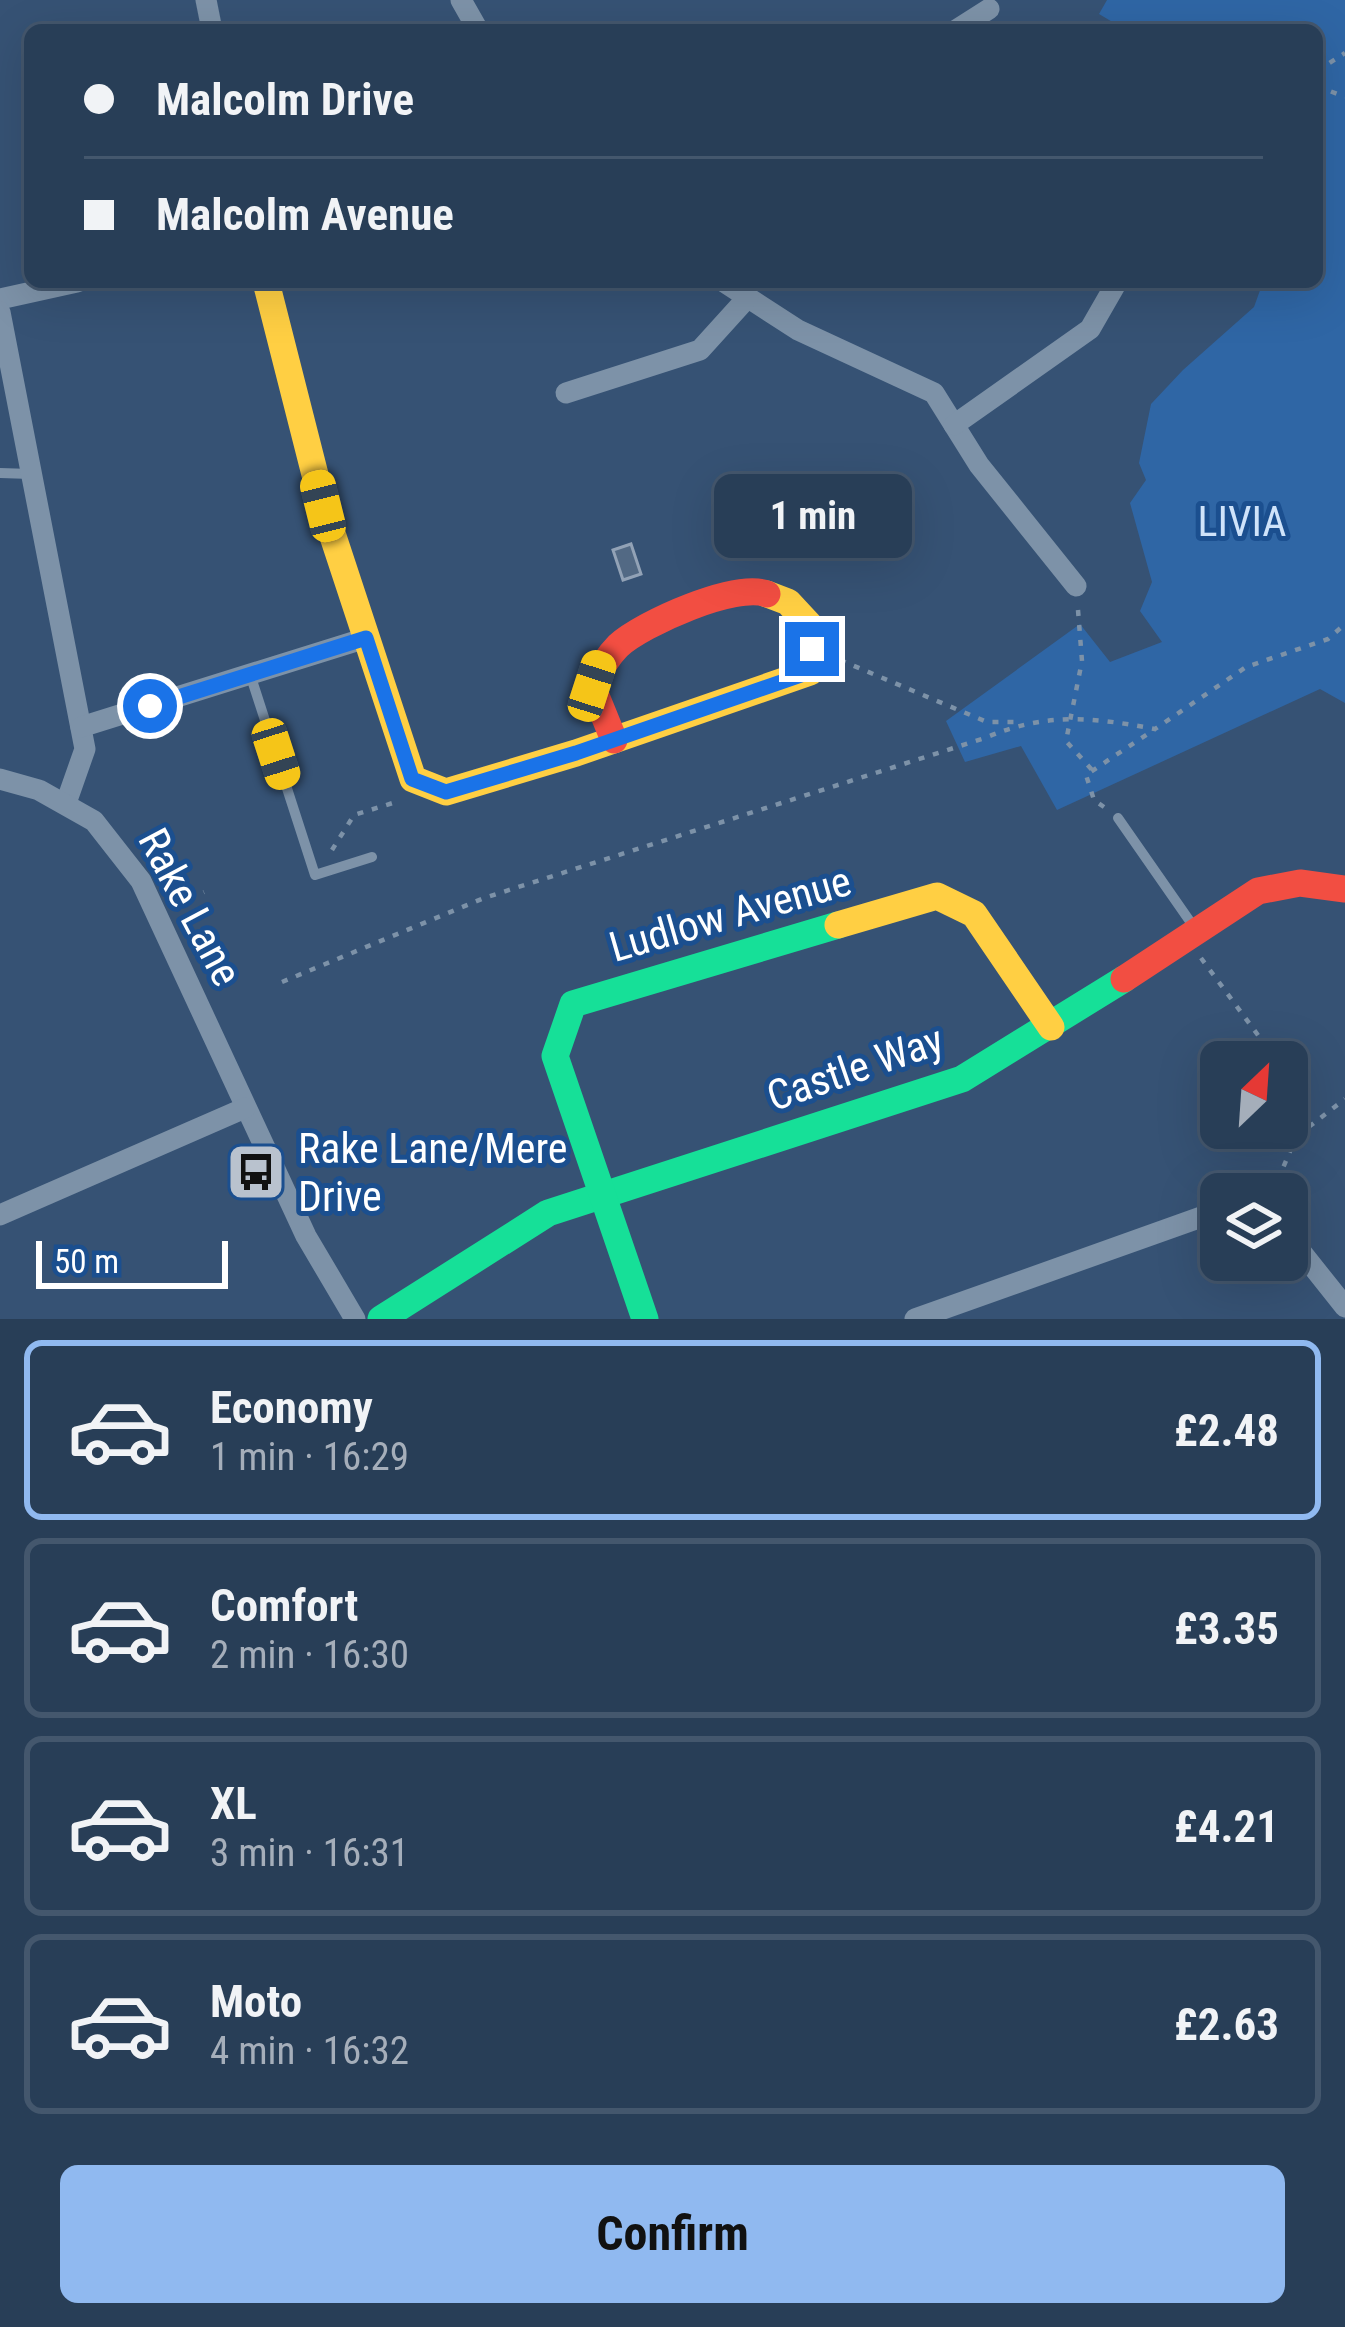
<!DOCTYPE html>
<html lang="en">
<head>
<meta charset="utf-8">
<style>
	:root { --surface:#283e57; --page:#344961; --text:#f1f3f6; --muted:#a5aeba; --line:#44576d; --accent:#90b9f0 }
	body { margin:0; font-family:"Roboto Condensed",sans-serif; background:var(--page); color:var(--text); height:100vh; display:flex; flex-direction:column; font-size:45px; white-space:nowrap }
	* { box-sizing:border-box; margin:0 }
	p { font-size:39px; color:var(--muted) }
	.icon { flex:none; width:66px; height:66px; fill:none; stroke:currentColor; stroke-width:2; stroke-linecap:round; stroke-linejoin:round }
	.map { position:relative; height:1319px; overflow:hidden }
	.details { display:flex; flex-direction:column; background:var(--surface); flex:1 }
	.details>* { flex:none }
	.guide { position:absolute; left:24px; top:24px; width:1299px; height:264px; border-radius:18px; box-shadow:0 12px 48px #0002,0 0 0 3px var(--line); display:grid; align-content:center; height:264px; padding:0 60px; background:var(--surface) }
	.needle { width:78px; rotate:25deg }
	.tools { position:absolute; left:1200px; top:1041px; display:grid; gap:24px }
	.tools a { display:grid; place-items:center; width:108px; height:108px; border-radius:18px; background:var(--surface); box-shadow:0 12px 48px #0002,0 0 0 3px var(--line); font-size:60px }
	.scale { position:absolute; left:36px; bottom:30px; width:192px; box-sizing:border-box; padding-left:12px; border:6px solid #fff; border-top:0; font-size:33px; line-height:42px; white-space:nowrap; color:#fff; -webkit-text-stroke:9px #1b4f8f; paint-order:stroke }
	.end { position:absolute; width:54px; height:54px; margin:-27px; border:15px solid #1a73e8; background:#fff; box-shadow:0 0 0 6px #fff }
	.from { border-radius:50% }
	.bubble { position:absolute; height:84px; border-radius:18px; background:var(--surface); box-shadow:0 12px 48px #0002,0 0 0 3px var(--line); font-size:39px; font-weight:700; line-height:84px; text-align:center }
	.car { position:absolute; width:36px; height:72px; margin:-36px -18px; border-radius:15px; box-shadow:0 0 9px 3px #0007; background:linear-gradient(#f5c518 24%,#345 0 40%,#f5c518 0 76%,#345 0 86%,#f5c518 0) }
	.guide b { display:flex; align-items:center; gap:42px; height:114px; font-size:45px }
	.guide b+b { border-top:3px solid var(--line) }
	.guide i { width:30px; height:30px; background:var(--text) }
	ul { padding:21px 0 0; list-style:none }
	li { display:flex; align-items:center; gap:36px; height:180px; margin:0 24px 18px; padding:0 36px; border:6px solid var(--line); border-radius:18px }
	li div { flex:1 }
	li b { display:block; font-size:45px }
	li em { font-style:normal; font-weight:700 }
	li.active { border-color:var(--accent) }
	li>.icon { width:108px; height:108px; stroke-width:1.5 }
	.action { display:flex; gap:24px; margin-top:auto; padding:24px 60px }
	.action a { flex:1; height:138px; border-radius:18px; background:var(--accent); color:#111; font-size:48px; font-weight:700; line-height:138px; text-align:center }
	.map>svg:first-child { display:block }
	.green { fill:#2f66a5 }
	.building { fill:#526984; stroke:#92a2b6; stroke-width:3 }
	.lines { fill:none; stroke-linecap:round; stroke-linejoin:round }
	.path { stroke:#7d92a8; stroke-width:4.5; stroke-dasharray:6 9; stroke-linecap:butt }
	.lane { stroke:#7d92a8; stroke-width:10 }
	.street { stroke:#7d92a8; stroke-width:21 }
	.fast { stroke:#16e098; stroke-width:27 }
	.slow { stroke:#ffcf43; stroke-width:27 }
	.jam { stroke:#f24e42; stroke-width:27 }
	.route { stroke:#1a73e8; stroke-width:15 }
	.labels { text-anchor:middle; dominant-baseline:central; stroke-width:10; stroke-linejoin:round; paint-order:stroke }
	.park-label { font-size:42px; fill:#cfe3fa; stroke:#1b4f8f }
	.street-label { font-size:42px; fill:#fff; stroke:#1b4f8f }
	.poi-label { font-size:42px; fill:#fff; stroke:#1b4f8f; text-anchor:start }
</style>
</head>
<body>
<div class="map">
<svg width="1345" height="1319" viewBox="0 0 1345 1319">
	<rect width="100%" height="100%" fill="#365274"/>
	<path class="green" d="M1107,0H1345V703L1320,689L1057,810L1021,746L965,762L946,721L1080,624L1110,662L1162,642L1140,611L1152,582L1130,503L1146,480L1139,463L1151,404L1183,370L1254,307L1263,282H1317V30H1126L1099,14Z"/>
	<path class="building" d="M631,544L641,574L623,580L613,550Z"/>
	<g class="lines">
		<g class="path">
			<path d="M1317,71L1345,53"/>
			<path d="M1317,86L1345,97"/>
			<path d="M1078,610L1082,661L1066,741L1093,771"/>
			<path d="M840,660L987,722H1020"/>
			<path d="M1104,807L1094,800L1086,775L1155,729"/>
			<path d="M332,850L354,815L396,802"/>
			<path d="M176,904L204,892"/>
			<path d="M1201,958L1266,1046L1271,1062"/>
			<path d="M282,982L484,898L985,738C1046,712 1091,717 1155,729L1246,667L1328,639L1345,624"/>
			<path d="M1297,1136L1345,1099"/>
			<path d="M1272,1194L1296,1137L1287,1110"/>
		</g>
		<g class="lane">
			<path d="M0,473L31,474"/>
			<path d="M250,674L315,875L372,857"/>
			<path d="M1118,818L1196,930"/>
		</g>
		<g class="street">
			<path d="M206,0L212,30"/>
			<path d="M461,0L478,30"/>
			<path d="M956,30L989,9"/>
			<path d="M724,282L798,330L934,393L979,465L1076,586"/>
			<path d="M0,299L77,282"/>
			<path d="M0,312L85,749L66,803"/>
			<path d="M566,393L700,350L748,297"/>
			<path d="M954,425L1090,329L1117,282"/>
			<path d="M81,727L366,638"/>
			<path d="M0,779L39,790L94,821L141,881L306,1236L355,1319"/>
			<path d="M0,1215L245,1108"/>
			<path d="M1287,1234L1345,1307"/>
			<path d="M915,1319L1221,1210"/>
		</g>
		<g class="fast">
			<path d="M381,1319L548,1213L962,1079L1124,979"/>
			<path d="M645,1319L555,1056L573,1004L838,925"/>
		</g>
		<g class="slow">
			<path d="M266,282L323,506L413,779L446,792L576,753L810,672L814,630L788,602L767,594"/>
			<path d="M838,925L937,896L974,914L1051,1027"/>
		</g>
		<g class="jam">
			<path d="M614,740L592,686C599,671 606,658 618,646C643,623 736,582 767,594"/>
			<path d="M1124,979L1258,891L1300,883L1345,889"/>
		</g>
	</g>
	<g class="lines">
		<path class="route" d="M150,706L366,638L412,779L446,792L576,753L810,672L812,649"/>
	</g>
	<defs>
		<g id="bus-square" transform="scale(3)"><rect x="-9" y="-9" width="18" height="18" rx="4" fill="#b9c2ce" stroke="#1b4f8f"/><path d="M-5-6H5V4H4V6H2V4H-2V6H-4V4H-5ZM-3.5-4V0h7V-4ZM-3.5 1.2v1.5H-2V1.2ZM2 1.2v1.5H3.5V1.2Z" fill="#111"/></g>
	</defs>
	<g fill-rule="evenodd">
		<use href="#bus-square" x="256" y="1172"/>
	</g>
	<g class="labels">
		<g class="park-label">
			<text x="1242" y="521">LIVIA</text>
		</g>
		<g class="street-label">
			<text transform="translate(190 907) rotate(62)">Rake Lane</text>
			<text transform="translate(730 914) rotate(-16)">Ludlow Avenue</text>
			<text transform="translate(855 1068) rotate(-19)">Castle Way</text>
		</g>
		<g class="poi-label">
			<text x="298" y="1148">Rake Lane/Mere<tspan x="298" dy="48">Drive</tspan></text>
		</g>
	</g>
</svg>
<div class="tools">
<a><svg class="needle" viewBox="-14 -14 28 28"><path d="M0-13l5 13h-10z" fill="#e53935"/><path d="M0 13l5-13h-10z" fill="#a5aeba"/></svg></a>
<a><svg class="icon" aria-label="layers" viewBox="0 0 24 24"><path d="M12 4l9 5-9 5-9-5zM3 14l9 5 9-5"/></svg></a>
</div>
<div class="scale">50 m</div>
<i class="end from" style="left:150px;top:706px"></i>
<i class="end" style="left:812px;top:649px"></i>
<div class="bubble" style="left:714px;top:474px;width:198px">1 min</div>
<i class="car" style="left:323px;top:506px;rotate:346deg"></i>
<i class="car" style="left:592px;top:686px;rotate:18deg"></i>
<i class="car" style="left:276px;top:754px;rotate:162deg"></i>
<div class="guide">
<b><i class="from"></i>Malcolm Drive</b>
<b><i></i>Malcolm Avenue</b>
</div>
</div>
<section class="details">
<ul>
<li class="active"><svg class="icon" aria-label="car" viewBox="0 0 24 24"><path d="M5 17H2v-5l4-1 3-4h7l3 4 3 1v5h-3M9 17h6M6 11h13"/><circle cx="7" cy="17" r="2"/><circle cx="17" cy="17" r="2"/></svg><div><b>Economy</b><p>1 min · 16:29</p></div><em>£2.48</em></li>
<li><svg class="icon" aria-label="car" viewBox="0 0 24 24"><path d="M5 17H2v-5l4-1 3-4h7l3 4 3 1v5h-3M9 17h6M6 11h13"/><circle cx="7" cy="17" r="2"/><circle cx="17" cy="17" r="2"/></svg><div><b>Comfort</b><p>2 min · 16:30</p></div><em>£3.35</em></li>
<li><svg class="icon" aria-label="car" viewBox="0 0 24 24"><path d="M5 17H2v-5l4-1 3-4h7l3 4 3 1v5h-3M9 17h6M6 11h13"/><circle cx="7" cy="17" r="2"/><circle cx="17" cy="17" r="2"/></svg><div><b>XL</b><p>3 min · 16:31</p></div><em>£4.21</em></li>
<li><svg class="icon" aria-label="car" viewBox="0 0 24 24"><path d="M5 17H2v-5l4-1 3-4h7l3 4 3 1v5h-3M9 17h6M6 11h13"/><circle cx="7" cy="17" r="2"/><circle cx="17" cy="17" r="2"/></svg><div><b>Moto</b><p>4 min · 16:32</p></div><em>£2.63</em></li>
</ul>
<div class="action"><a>Confirm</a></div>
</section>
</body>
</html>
